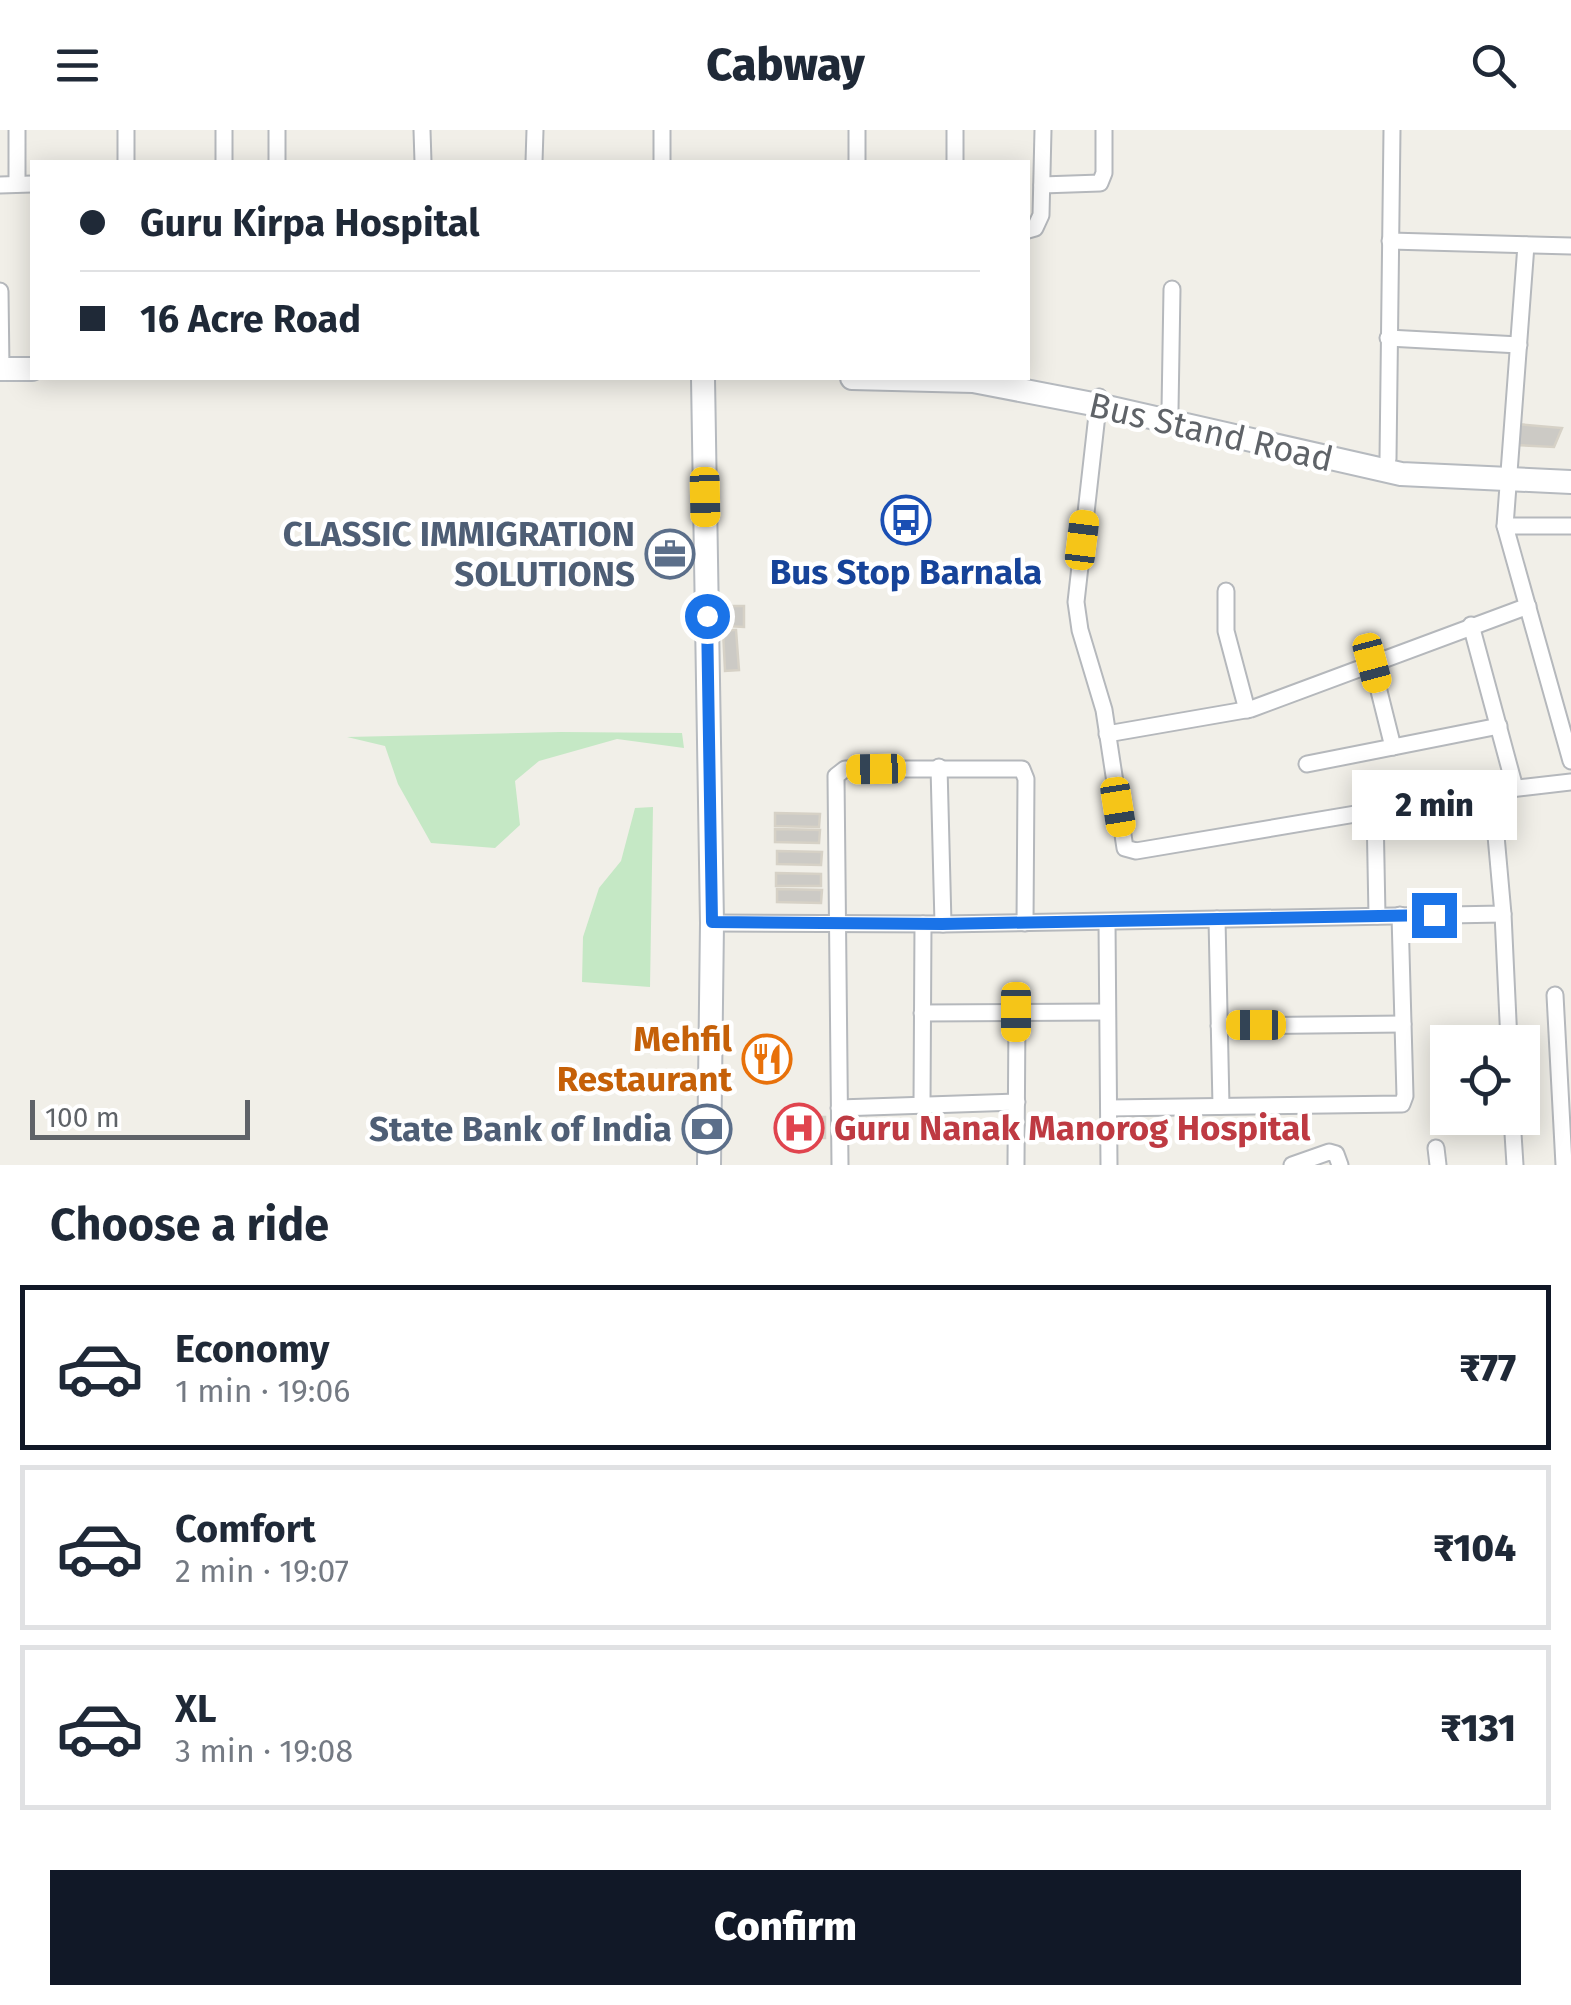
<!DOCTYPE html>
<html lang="en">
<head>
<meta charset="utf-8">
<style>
	:root { --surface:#fff; --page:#f2f2f3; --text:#1f2937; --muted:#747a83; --line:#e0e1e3; --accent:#111827 }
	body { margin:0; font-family:"Fira Sans",sans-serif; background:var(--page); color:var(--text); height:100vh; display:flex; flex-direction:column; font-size:38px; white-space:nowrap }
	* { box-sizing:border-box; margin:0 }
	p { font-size:32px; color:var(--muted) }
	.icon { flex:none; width:55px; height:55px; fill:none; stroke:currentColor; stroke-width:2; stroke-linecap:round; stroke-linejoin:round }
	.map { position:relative; height:1035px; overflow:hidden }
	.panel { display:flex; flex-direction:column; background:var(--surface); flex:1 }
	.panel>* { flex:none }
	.top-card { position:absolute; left:30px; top:30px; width:1000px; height:220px; border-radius:0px; box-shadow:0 5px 25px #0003; display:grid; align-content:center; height:220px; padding:0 50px; background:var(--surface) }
	.fabs { position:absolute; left:1430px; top:895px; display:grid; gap:20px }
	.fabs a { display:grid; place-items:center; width:110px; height:110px; border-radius:0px; background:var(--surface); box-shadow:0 5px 25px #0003; font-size:50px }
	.scale { position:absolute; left:30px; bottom:25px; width:220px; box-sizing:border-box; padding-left:10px; border:5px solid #5f6368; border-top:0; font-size:28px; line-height:35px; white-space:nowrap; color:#5f6368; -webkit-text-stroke:8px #fff; paint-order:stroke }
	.end { position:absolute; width:45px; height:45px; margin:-22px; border:12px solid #1a73e8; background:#fff; box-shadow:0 0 0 5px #fff }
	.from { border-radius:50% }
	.bubble { position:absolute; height:70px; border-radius:0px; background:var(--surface); box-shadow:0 5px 25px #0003; font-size:32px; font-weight:800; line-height:70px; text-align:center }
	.car { position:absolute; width:30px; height:60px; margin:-30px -15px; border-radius:12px; box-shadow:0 0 8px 2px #0007; background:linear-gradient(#f5c518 24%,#345 0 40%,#f5c518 0 76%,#345 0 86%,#f5c518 0) }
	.top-card b { display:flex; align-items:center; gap:35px; height:95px; font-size:38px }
	.top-card b+b { border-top:2px solid var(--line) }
	.top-card i { width:25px; height:25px; background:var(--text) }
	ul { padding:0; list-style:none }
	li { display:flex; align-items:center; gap:30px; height:165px; margin:0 20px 15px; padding:0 30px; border:5px solid var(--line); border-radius:0px }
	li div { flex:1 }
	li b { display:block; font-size:38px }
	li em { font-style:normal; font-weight:800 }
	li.selected { border-color:var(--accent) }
	li>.icon { width:90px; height:90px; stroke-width:1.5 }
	h2 { padding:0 50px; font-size:45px; line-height:120px }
	.action { display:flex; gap:20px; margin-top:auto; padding:20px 50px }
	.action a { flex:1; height:115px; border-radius:0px; background:var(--accent); color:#fff; font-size:40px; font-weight:800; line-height:115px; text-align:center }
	header { display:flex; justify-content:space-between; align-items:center; height:130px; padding:0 50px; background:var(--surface); font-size:45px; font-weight:800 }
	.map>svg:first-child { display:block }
	.green { fill:#c5e8c5 }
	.building { fill:#cccac5; stroke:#d6d1c6; stroke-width:2.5 }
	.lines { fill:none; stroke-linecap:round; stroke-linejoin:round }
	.street-casing { stroke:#b5b8bc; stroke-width:19 }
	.secondary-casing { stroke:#b6babf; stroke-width:26 }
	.street { stroke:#fff; stroke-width:15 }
	.secondary { stroke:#fff; stroke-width:22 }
	.route { stroke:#1a73e8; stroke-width:12 }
	.labels { text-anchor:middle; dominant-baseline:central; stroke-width:9; stroke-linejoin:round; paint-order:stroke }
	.street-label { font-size:35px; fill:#5f6368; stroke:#fff }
	.service-label { font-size:35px; font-weight:bold; fill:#4e5e75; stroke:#fff; text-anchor:end }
	.transit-label { font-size:35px; font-weight:bold; fill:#164399; stroke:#fff }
	.food-label { font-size:35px; font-weight:bold; fill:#c56008; stroke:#fff; text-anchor:end }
	.health-label { font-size:35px; font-weight:bold; fill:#be3a42; stroke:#fff; text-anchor:start }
</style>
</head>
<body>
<header><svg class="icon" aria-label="menu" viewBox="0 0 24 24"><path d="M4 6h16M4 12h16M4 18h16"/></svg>Cabway<svg class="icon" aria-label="search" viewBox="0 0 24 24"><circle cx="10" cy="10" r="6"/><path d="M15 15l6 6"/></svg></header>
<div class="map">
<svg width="1571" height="1035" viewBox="0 0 1571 1035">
	<rect width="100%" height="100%" fill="#f1efe8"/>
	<g class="green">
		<path d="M561,602L682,603L684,618L617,609L539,631L515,651L520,695L495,718L431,713L398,654L385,616L347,607Z"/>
		<path d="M653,677L650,857L582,852L583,807L599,758L621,731L635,678Z"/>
	</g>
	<g class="building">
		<path d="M1516,294L1562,298L1554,317L1515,315Z"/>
		<rect x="656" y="420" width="27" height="9"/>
		<path d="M726,476H744V497L726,496Z"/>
		<path d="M723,500H736L739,540L725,541Z"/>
		<path d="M775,683L820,684L819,697L775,696Z"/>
		<path d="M775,699L820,700L819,713L775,712Z"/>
		<path d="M777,721L822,722L821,735L777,734Z"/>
		<path d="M776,743L821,744V756H776Z"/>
		<path d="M777,759L822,760L821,773L777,772Z"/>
		<path d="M780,986L825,987V1008L779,1007Z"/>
	</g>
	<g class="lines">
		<g class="street-casing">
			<g id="street">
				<path d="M17,0V54"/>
				<path d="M126,0V32"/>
				<path d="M224,0V32"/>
				<path d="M422,0L423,32"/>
				<path d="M277,32V0"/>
				<path d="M534,32L535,0"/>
				<path d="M662,32V0"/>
				<path d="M857,32V0"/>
				<path d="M955,32V0"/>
				<path d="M0,55L32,54"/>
				<path d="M1042,55L1100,53L1104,43V0"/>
				<path d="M1028,100L1035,98L1041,85L1043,0"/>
				<path d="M1390,111L1571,116"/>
				<path d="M0,161L1,239"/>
				<path d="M1388,208L1519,215"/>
				<path d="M1099,267L1076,472L1080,500L1104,580L1125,718L1136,721L1492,661"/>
				<path d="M1170,280L1172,159"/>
				<path d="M1388,329L1392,0"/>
				<path d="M1505,396L1526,115"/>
				<path d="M1571,396H1505L1571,631"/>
				<path d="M1226,461V501L1247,580"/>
				<path d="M1471,495L1515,658"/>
				<path d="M1372,533L1393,617"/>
				<path d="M1107,604L1251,579L1528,476"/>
				<path d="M1307,634L1499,596"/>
				<path d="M939,637L943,794"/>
				<path d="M1375,680L1377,786"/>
				<path d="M1503,784L1509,912"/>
				<path d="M1217,789L1221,976"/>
				<path d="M1107,792L1109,1035"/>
				<path d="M712,793L943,794L1503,784L1492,661L1571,652"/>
				<path d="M1555,865L1564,1035"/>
				<path d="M922,883L1107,882"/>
				<path d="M1219,896L1403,894"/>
				<path d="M922,975L923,794"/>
				<path d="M839,978L1017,972"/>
				<path d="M1109,978L1402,974L1405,966L1400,785"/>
				<path d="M1512,988L1515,1035"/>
				<path d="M1436,1018L1438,1035"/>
				<path d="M840,1035L836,646L845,639H1022L1026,649L1025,793"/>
				<path d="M1016,1035L1017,882"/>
				<path d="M1292,1035L1329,1022L1336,1024L1340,1035"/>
			</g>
		</g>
		<g class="secondary-casing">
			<g id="secondary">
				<path d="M0,239H32"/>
				<path d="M703,248L712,793L709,1035"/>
				<path d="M852,248L973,251L1098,275L1401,344L1571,352"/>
			</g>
		</g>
		<use href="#street" class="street"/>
		<use href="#secondary" class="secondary"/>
	</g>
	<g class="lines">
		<path class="route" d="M707,486L712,792L942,794L1434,785"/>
	</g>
	<defs>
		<g id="bus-ring" transform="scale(2.5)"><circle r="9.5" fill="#fff" stroke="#1a4fb4" stroke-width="1.5"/><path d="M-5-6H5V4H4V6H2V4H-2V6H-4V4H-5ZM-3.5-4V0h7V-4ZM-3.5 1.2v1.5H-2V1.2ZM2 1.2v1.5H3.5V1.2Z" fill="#1a4fb4"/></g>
		<g id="office-ring" transform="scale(2.5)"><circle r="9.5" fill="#fff" stroke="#5c6f8a" stroke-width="1.5"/><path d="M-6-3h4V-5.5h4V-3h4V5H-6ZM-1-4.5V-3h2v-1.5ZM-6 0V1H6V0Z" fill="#5c6f8a"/></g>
		<g id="restaurant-ring" transform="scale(2.5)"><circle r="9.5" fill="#fff" stroke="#e8710a" stroke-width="1.5"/><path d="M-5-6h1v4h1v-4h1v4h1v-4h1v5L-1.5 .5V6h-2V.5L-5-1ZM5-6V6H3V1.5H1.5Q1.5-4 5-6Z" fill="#e8710a"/></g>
		<g id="hospital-ring" transform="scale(2.5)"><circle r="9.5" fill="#fff" stroke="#e0444e" stroke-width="1.5"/><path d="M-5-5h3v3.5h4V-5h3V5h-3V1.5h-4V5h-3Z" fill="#e0444e"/></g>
		<g id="bank-ring" transform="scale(2.5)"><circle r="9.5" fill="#fff" stroke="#5c6f8a" stroke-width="1.5"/><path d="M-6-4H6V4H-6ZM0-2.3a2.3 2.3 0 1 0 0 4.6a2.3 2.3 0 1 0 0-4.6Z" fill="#5c6f8a"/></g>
	</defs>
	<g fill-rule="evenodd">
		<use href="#bus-ring" x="906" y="390"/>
		<use href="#office-ring" x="670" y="424"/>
		<use href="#restaurant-ring" x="767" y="929"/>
		<use href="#hospital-ring" x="799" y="998"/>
		<use href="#bank-ring" x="707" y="999"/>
	</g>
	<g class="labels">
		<g class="street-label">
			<text transform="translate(1211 302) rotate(13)">Bus Stand Road</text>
		</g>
		<g class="service-label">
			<text x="635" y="404">CLASSIC IMMIGRATION<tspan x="635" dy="40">SOLUTIONS</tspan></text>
			<text x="672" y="999">State Bank of India</text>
		</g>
		<g class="transit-label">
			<text x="906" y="442">Bus Stop Barnala</text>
		</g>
		<g class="food-label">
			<text x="732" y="909">Mehfil<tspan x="732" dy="40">Restaurant</tspan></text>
		</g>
		<g class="health-label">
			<text x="834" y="998">Guru Nanak Manorog Hospital</text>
		</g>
	</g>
</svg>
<div class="fabs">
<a><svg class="icon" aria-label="locate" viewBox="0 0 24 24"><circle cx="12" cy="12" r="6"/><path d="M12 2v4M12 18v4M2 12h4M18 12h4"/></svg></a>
</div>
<div class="scale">100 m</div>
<i class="end from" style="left:707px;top:486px"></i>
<i class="end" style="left:1434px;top:785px"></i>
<div class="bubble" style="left:1352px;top:640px;width:165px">2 min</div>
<i class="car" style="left:705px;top:367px;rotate:179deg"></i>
<i class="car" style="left:1082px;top:410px;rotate:7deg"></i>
<i class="car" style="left:1372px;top:533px;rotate:165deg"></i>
<i class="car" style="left:876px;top:639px;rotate:269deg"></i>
<i class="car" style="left:1118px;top:677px;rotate:171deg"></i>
<i class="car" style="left:1016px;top:882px;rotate:180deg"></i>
<i class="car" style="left:1256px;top:895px;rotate:270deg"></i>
<div class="top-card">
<b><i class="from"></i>Guru Kirpa Hospital</b>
<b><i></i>16 Acre Road</b>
</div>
</div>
<section class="panel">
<h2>Choose a ride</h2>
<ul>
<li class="selected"><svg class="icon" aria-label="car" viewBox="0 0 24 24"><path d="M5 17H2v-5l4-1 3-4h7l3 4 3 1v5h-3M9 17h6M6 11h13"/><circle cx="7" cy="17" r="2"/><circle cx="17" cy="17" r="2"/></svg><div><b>Economy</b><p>1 min · 19:06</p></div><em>₹77</em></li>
<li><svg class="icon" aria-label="car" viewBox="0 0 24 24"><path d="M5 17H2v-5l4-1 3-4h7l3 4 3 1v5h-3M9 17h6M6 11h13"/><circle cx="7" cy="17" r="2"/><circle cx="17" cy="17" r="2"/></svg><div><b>Comfort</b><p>2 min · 19:07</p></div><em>₹104</em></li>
<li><svg class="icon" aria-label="car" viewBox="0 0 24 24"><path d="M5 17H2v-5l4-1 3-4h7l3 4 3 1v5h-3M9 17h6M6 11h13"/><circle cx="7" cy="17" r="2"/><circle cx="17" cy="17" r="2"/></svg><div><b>XL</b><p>3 min · 19:08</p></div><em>₹131</em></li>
</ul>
<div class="action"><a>Confirm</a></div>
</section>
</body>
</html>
